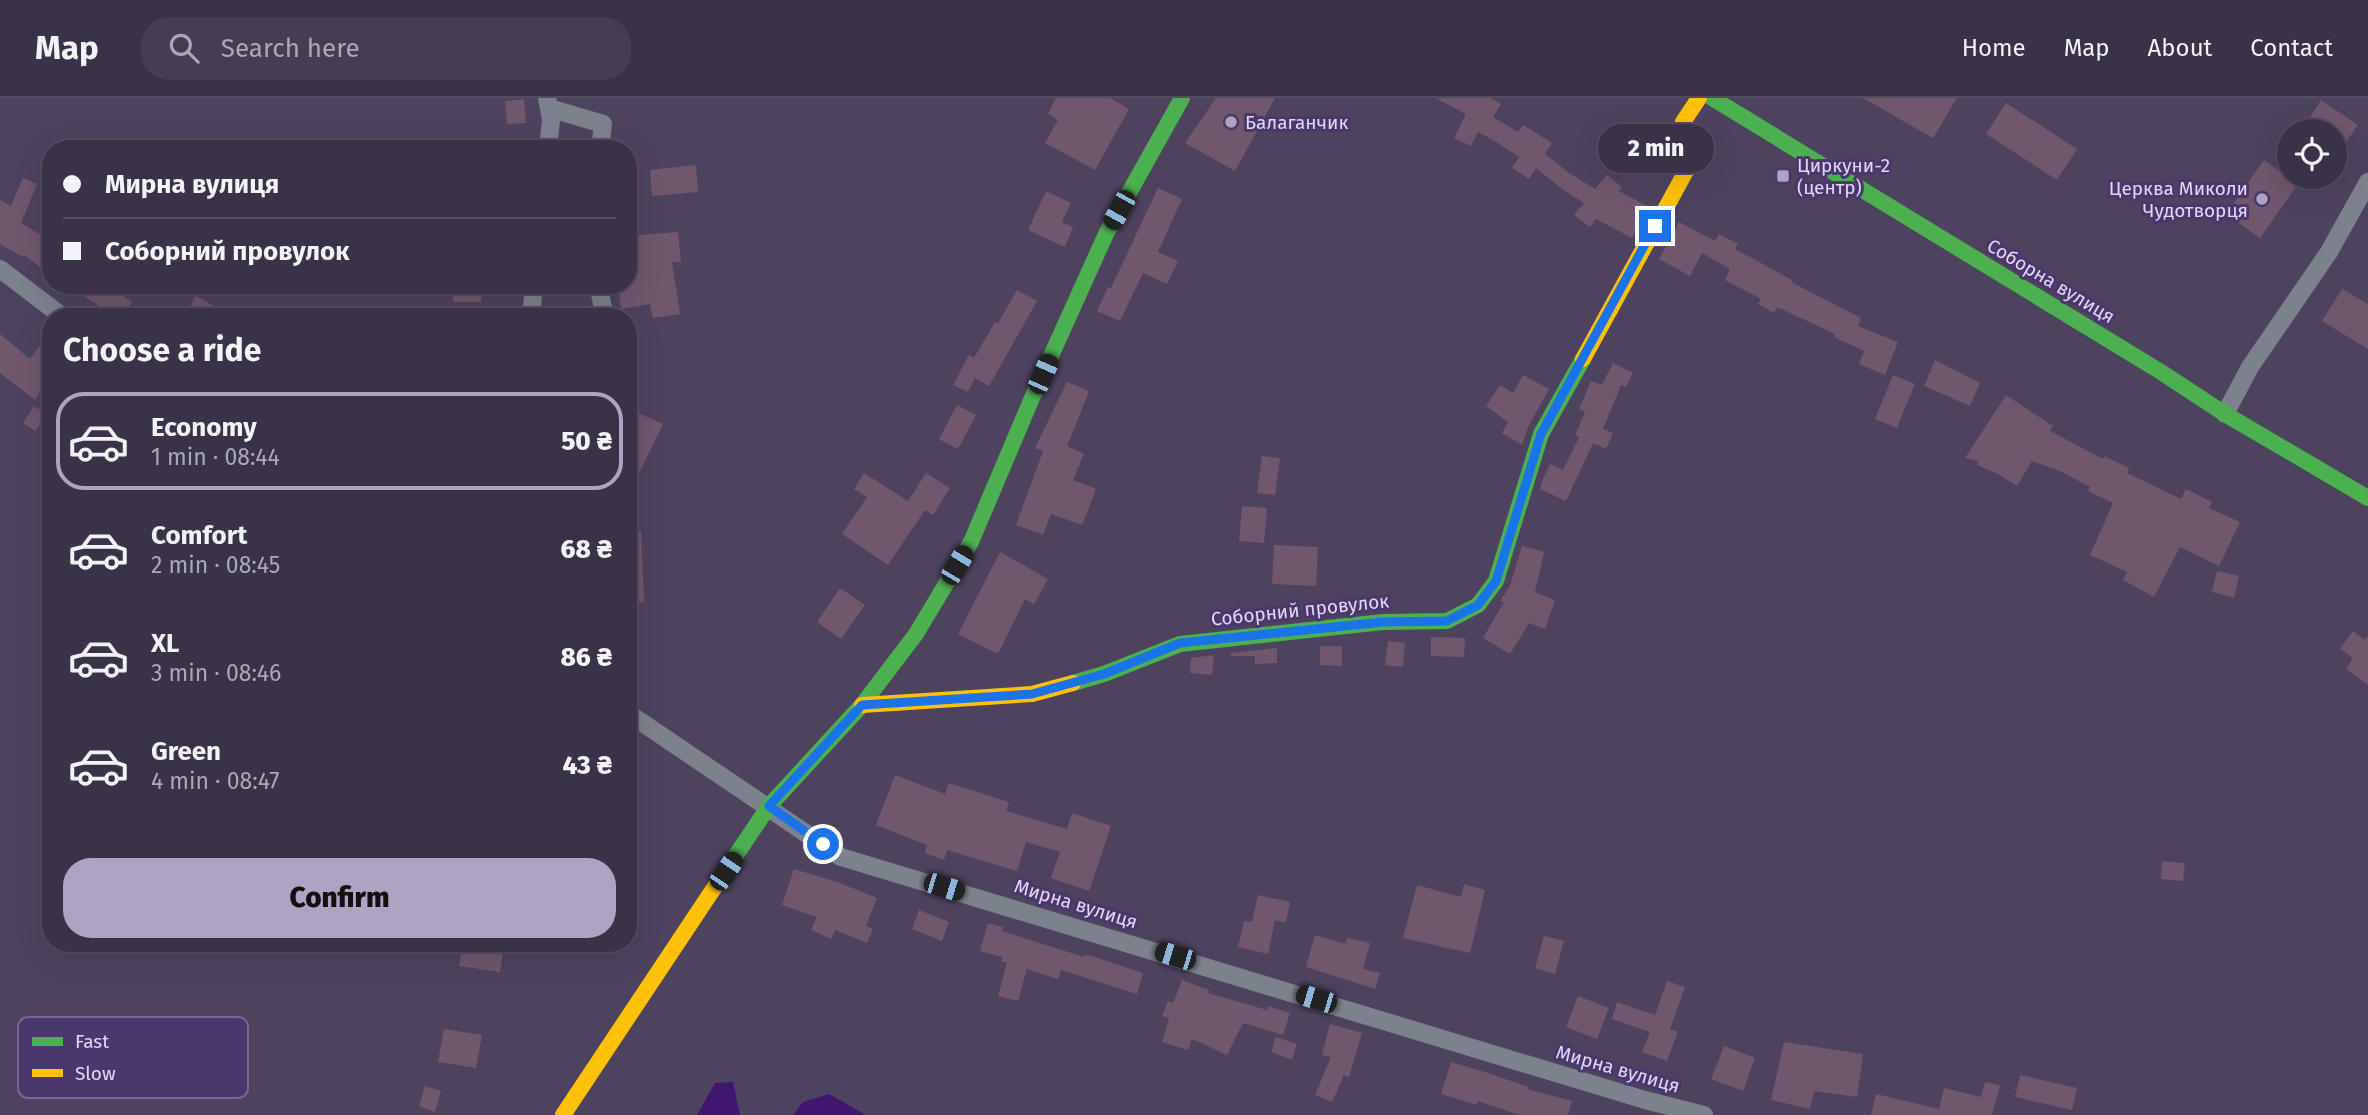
<!DOCTYPE html>
<html lang="en">
<head>
<meta charset="utf-8">
<style>
	:root { --surface:#3a3247; --page:#453e52; --text:#f1f3f6; --muted:#abaab4; --line:#544d60; --accent:#aea3c2 }
	body { margin:0; font-family:"Fira Sans",sans-serif; background:var(--page); color:var(--text); height:100vh; display:flex; flex-direction:column; font-size:26px; white-space:nowrap }
	* { box-sizing:border-box; margin:0 }
	p { font-size:23px; color:var(--muted) }
	.icon { flex:none; width:38px; height:38px; fill:none; stroke:currentColor; stroke-width:2; stroke-linecap:round; stroke-linejoin:round }
	.map { position:relative; flex:1; overflow:hidden }
	.side { position:absolute; left:42px; top:210px; width:595px; height:644px; display:flex; flex-direction:column; background:var(--surface); border-radius:28px; box-shadow:0 7px 28px #0002,0 0 0 2px var(--line) }
	.side>* { flex:none }
	.banner { position:absolute; left:42px; top:42px; width:595px; height:154px; border-radius:28px; box-shadow:0 7px 28px #0002,0 0 0 2px var(--line); display:grid; align-content:center; height:154px; padding:0 21px; background:var(--surface) }
	.buttons { position:absolute; left:2277px; top:21px; display:grid; gap:14px }
	.buttons a { display:grid; place-items:center; width:70px; height:70px; border-radius:50%; background:var(--surface); box-shadow:0 7px 28px #0002,0 0 0 2px var(--line); font-size:35px }
	.end { position:absolute; width:32px; height:32px; margin:-16px; border:9px solid #1a73e8; background:#fff; box-shadow:0 0 0 4px #fff }
	.from { border-radius:50% }
	.bubble { position:absolute; height:49px; border-radius:24px; background:var(--surface); box-shadow:0 7px 28px #0002,0 0 0 2px var(--line); font-size:23px; font-weight:800; line-height:49px; text-align:center }
	.car { position:absolute; width:21px; height:42px; margin:-21px -10px; border-radius:9px; box-shadow:0 0 5px 2px #0007; background:linear-gradient(#222 24%,#8ab4d8 0 40%,#222 0 76%,#8ab4d8 0 86%,#222 0) }
	.banner b { display:flex; align-items:center; gap:24px; height:66px; font-size:26px }
	.banner b+b { border-top:2px solid var(--line) }
	.banner i { width:18px; height:18px; background:var(--text) }
	ul { padding:0; list-style:none }
	li { display:flex; align-items:center; gap:21px; height:98px; margin:0 14px 10px; padding:0 7px; border:4px solid transparent; border-radius:28px }
	li div { flex:1 }
	li b { display:block; font-size:26px }
	li em { font-style:normal; font-weight:800 }
	li.current { border-color:var(--accent) }
	li>.icon { width:63px; height:63px; stroke-width:1.5 }
	h2 { padding:0 21px; font-size:32px; line-height:84px }
	.cta { display:flex; gap:14px; margin-top:auto; padding:14px 21px }
	.cta a { flex:1; height:80px; border-radius:28px; background:var(--accent); color:#111; font-size:28px; font-weight:800; line-height:80px; text-align:center }
	header { display:flex; align-items:center; gap:42px; box-sizing:border-box; height:98px; padding:0 35px; background:var(--surface); border-bottom:2px solid var(--line) }
	header strong { font-size:33px }
	nav { display:flex; gap:38px; margin-inline-start:auto; font-size:24px }
	.search { width:490px; height:63px; background:var(--page); display:flex; align-items:center; gap:18px; box-sizing:border-box; padding:0 24px; border-radius:28px; color:var(--muted); font-size:26px }
	.map>svg:first-child { display:block }
	.water { fill:#40166f }
	.building { fill:#70576c }
	.lines { fill:none; stroke-linecap:round; stroke-linejoin:round }
	.street { stroke:#7c828c; stroke-width:18 }
	.fast { stroke:#4caf50; stroke-width:16 }
	.slow { stroke:#ffc107; stroke-width:16 }
	.route { stroke:#1a73e8; stroke-width:9 }
	.poi-dot { fill:#aea3c2; stroke:#4a376b; stroke-width:2.5 }
	.labels { text-anchor:middle; dominant-baseline:central; stroke-width:6; stroke-linejoin:round; paint-order:stroke }
	.poi-label { font-size:19px; fill:#e1d7f7; stroke:#4a376b; text-anchor:start }
	.street-label { font-size:19px; fill:#e1d7f7; stroke:#4a376b }
	.key { fill:#4a376b; stroke:#776795; stroke-width:2 }
	.key-label { font-size:19px; fill:#e1d7f7 }
</style>
</head>
<body>
<header>
<strong>Map</strong>
<div class="search"><svg class="icon" aria-label="search" viewBox="0 0 24 24"><circle cx="10" cy="10" r="6"/><path d="M15 15l6 6"/></svg>Search here</div>
<nav><a>Home</a><a>Map</a><a>About</a><a>Contact</a></nav>
</header>
<div class="map">
<svg width="2368" height="1017" viewBox="0 0 2368 1017">
	<rect width="100%" height="100%" fill="#4e435f"/>
	<g class="water">
		<path d="M733,984L740,1017H697L715,985Z"/>
		<path d="M829,996L866,1017H793L803,1004Z"/>
	</g>
	<g class="building">
		<path d="M1056,0H1110L1129,11L1095,72L1045,45L1058,22L1048,16Z"/>
		<path d="M1216,0H1275L1235,73L1185,45Z"/>
		<path d="M1436,0H1491L1501,6L1493,19L1518,34L1523,27L1552,45L1545,56L1569,75L1595,91L1607,77L1622,89L1619,93L1649,109L1632,140L1596,121L1590,129L1574,117L1584,105L1562,91L1536,70L1529,81L1512,70L1519,59L1493,42L1478,34L1471,48L1454,40L1466,16Z"/>
		<path d="M1863,0H1957L1933,40Z"/>
		<path d="M524,1L526,25L507,26L505,3Z"/>
		<path d="M2321,2L2358,27L2334,62V33H2315L2305,27Z"/>
		<path d="M2006,5L2077,51L2057,82L1986,36Z"/>
		<path d="M2264,62L2298,86L2260,140L2226,116Z"/>
		<path d="M696,67L698,94L652,98L650,72Z"/>
		<path d="M23,80L37,86L21,125L51,143V177L24,157L23,159L0,146V102L11,108Z"/>
		<path d="M1158,90L1182,101L1158,154L1178,163L1167,186L1143,175L1120,223L1097,213L1108,189L1111,190Z"/>
		<path d="M1046,93L1071,105L1062,124L1073,129L1065,149L1028,132Z"/>
		<path d="M1679,124L1715,143L1719,136L1738,146L1735,151L1792,182L1791,184L1861,220L1858,228L1898,244L1885,277L1859,266L1864,253L1834,239L1835,236L1777,209L1774,215L1758,206L1761,201L1725,182L1730,171L1702,155L1690,178L1659,161Z"/>
		<path d="M678,134L681,164H672L680,216L653,220L650,206L621,211L618,187H628V138Z"/>
		<path d="M67,187H108L132,204L122,219H104L94,212L98,207Z"/>
		<rect x="453" y="187" width="28" height="17"/>
		<path d="M2342,191L2368,206V251L2322,223Z"/>
		<path d="M1017,192L1037,203L989,288L975,280L968,294L953,287L969,257L974,260L995,224L998,225Z"/>
		<path d="M196,198L214,208L208,219H184Z"/>
		<path d="M51,233V276L35,302L0,275V236L30,261Z"/>
		<path d="M1935,262L1980,285L1970,308L1924,288Z"/>
		<path d="M1613,265L1633,275L1626,289L1621,287L1603,331L1613,335L1606,351L1593,345L1566,403L1540,391L1542,383L1550,366L1563,372L1579,339L1575,337L1585,314L1579,311L1591,283L1602,287Z"/>
		<path d="M1523,277L1549,291L1528,329L1522,347L1502,335L1508,324L1486,308L1500,287L1513,295Z"/>
		<path d="M1893,277L1915,286L1897,330L1875,321Z"/>
		<path d="M1067,284L1089,293L1067,348L1084,356L1073,382L1096,391L1082,427L1051,416L1043,437L1016,427L1043,353L1035,350Z"/>
		<path d="M2006,297L2053,328L2050,333L2103,361L2104,358L2129,370L2127,375L2181,401L2186,391L2212,404L2209,410L2240,424L2219,468L2180,449L2154,499L2123,482L2127,474L2090,457L2113,405L2088,393L2090,389L2060,373L2032,363L2017,388L1998,376L1977,367L1978,363L1965,360Z"/>
		<path d="M957,307L976,317L958,351L939,341Z"/>
		<path d="M34,308L47,316L35,333L23,325Z"/>
		<path d="M638,315L663,326L628,398V338Z"/>
		<path d="M1262,358L1280,360L1275,397L1257,395Z"/>
		<path d="M864,375L908,403L926,375L950,390L933,417L925,412L888,467L842,436L867,399L854,391Z"/>
		<path d="M1242,408L1267,410L1264,445L1239,443Z"/>
		<path d="M641,433L644,504H628V434Z"/>
		<path d="M1274,447L1318,449L1316,488L1272,486Z"/>
		<path d="M1522,448L1544,454L1535,494L1555,502L1545,531L1529,525L1510,556L1483,540L1504,504L1500,503L1510,488Z"/>
		<path d="M1000,454L1048,481L1034,506L1025,501L998,556L958,536Z"/>
		<path d="M2217,473L2239,478L2234,500L2212,494Z"/>
		<path d="M840,490L865,507L841,541L817,524Z"/>
		<path d="M2353,533L2365,542L2368,538V587L2346,571L2353,560L2340,551Z"/>
		<path d="M1431,539L1465,540L1464,559L1431,558Z"/>
		<path d="M1388,543L1405,545L1403,569L1385,567Z"/>
		<path d="M1320,548H1342V568L1320,567Z"/>
		<path d="M1277,550V565L1255,566V558H1231V555Z"/>
		<path d="M1214,557L1212,577L1190,575L1191,560Z"/>
		<path d="M895,677L945,696L949,685L1009,704L1006,713L1067,731L1072,715L1111,728L1089,793L1051,780L1060,754L1026,744L1017,773L947,752L944,762L925,755L927,747L876,727Z"/>
		<path d="M2162,763L2185,765L2183,783L2161,781Z"/>
		<path d="M794,771L840,785L877,800L866,828L873,831L867,845L835,832L831,841L811,832L817,819L782,807Z"/>
		<path d="M1464,786L1485,792L1470,855L1403,840L1417,787L1461,799Z"/>
		<path d="M1258,797L1290,804L1286,825L1275,822L1268,856L1238,849L1244,823L1252,824Z"/>
		<path d="M919,812L949,824L942,843L912,831Z"/>
		<path d="M988,825L1003,829L1002,833L1084,859L1085,856L1143,875L1137,896L1061,872L1058,881L1027,871L1018,903L998,898L1007,865L1001,863L1003,859L980,853Z"/>
		<path d="M1315,837L1345,846L1347,840L1370,845L1363,871L1380,875L1375,891L1306,869Z"/>
		<path d="M1544,838L1564,843L1555,876L1535,870Z"/>
		<path d="M463,845H504L500,874L459,868Z"/>
		<path d="M1182,882L1209,892L1208,895L1267,912L1268,908L1290,915L1283,937L1243,925L1227,957L1192,941L1188,952L1162,944L1169,920L1162,918L1168,903L1173,905Z"/>
		<path d="M1667,883L1685,889L1670,931L1678,934L1667,963L1642,954L1650,934L1612,921L1617,904L1655,917Z"/>
		<path d="M1578,898L1609,910L1597,941L1566,929Z"/>
		<path d="M1330,926L1362,935L1349,979L1344,977L1332,1004L1315,997L1331,959L1322,957Z"/>
		<path d="M444,931L482,937L476,970L438,964Z"/>
		<path d="M1276,939L1297,946L1292,962L1271,954Z"/>
		<path d="M1784,944L1863,956L1857,999L1814,993L1810,1011L1771,1002Z"/>
		<path d="M1724,948L1755,960L1743,993L1711,981Z"/>
		<path d="M1451,964L1488,975L1528,989L1527,991L1572,1003L1568,1017H1519L1478,1003L1477,1007L1441,996Z"/>
		<path d="M2020,977L2077,990L2072,1012L2015,999Z"/>
		<path d="M1985,984L2000,988L1992,1017H1871L1876,996L1939,1011L1944,990L1981,999Z"/>
		<path d="M425,988L441,993L435,1014L419,1008Z"/>
	</g>
	<g class="lines">
		<g class="street">
			<path d="M547,0L551,22L548,51"/>
			<path d="M549,10L603,26L600,51"/>
			<path d="M0,171L63,219"/>
			<path d="M598,187L605,219"/>
			<path d="M531,219L534,187"/>
			<path d="M2225,316L2250,269L2329,154L2368,84"/>
			<path d="M628,615L841,759L1645,1002L1704,1017"/>
		</g>
		<g class="fast">
			<path d="M1712,0L2161,274L2225,316L2368,400"/>
			<path d="M1073,585L1104,576L1180,546L1383,524L1447,523L1478,507L1496,483L1541,336L1583,261"/>
			<path d="M732,763L769,708L862,607L916,536L971,444L1032,300L1106,136L1182,0"/>
		</g>
		<g class="slow">
			<path d="M1583,261L1691,64L1683,24L1699,0"/>
			<path d="M862,607L1032,596L1073,585"/>
			<path d="M563,1017L732,763"/>
		</g>
	</g>
	<g class="lines">
		<path class="route" d="M823,746L769,708L862,607L1032,596L1104,576L1180,545L1383,524L1447,523L1478,507L1496,483L1541,336L1655,128"/>
	</g>
	<g class="poi-dot">
		<circle cx="1231" cy="24" r="7"/>
		<rect x="1776" y="71" width="14" height="14" rx="3.5"/>
		<circle cx="2262" cy="101" r="7"/>
	</g>
	<g class="labels">
		<g class="poi-label">
			<text x="1245" y="24">Балаганчик</text>
			<text x="1797" y="67">Циркуни-2<tspan x="1797" dy="22">(центр)</tspan></text>
			<text x="2248" y="90" text-anchor="end">Церква Миколи<tspan x="2248" dy="22">Чудотворця</tspan></text>
		</g>
		<g class="street-label">
			<text transform="translate(2051 183) rotate(31)">Соборна вулиця</text>
			<text transform="translate(1300 512) rotate(-6)">Соборний провулок</text>
			<text transform="translate(1076 806) rotate(17)">Мирна вулиця</text>
			<text transform="translate(1618 971) rotate(16)">Мирна вулиця</text>
		</g>
	</g>
	<rect x="18" y="919" width="230" height="81" rx="10" class="key"/>
	<rect x="32" y="939" width="31" height="9" fill="#4caf50"/>
	<rect x="32" y="971" width="31" height="8" fill="#ffc107"/>
	<g class="key-label">
		<text x="75" y="950">Fast</text>
		<text x="75" y="982">Slow</text>
	</g>
</svg>
<div class="buttons">
<a><svg class="icon" aria-label="locate" viewBox="0 0 24 24"><circle cx="12" cy="12" r="6"/><path d="M12 2v4M12 18v4M2 12h4M18 12h4"/></svg></a>
</div>
<i class="end from" style="left:823px;top:746px"></i>
<i class="end" style="left:1655px;top:128px"></i>
<div class="bubble" style="left:1598px;top:26px;width:116px">2 min</div>
<i class="car" style="left:1119px;top:112px;rotate:209deg"></i>
<i class="car" style="left:1043px;top:276px;rotate:24deg"></i>
<i class="car" style="left:957px;top:467px;rotate:31deg"></i>
<i class="car" style="left:726px;top:773px;rotate:34deg"></i>
<i class="car" style="left:944px;top:789px;rotate:107deg"></i>
<i class="car" style="left:1175px;top:858px;rotate:287deg"></i>
<i class="car" style="left:1316px;top:901px;rotate:287deg"></i>
<div class="banner">
<b><i class="from"></i>Мирна вулиця</b>
<b><i></i>Соборний провулок</b>
</div>
<section class="side">
<h2>Choose a ride</h2>
<ul>
<li class="current"><svg class="icon" aria-label="car" viewBox="0 0 24 24"><path d="M5 17H2v-5l4-1 3-4h7l3 4 3 1v5h-3M9 17h6M6 11h13"/><circle cx="7" cy="17" r="2"/><circle cx="17" cy="17" r="2"/></svg><div><b>Economy</b><p>1 min · 08:44</p></div><em>50 ₴</em></li>
<li><svg class="icon" aria-label="car" viewBox="0 0 24 24"><path d="M5 17H2v-5l4-1 3-4h7l3 4 3 1v5h-3M9 17h6M6 11h13"/><circle cx="7" cy="17" r="2"/><circle cx="17" cy="17" r="2"/></svg><div><b>Comfort</b><p>2 min · 08:45</p></div><em>68 ₴</em></li>
<li><svg class="icon" aria-label="car" viewBox="0 0 24 24"><path d="M5 17H2v-5l4-1 3-4h7l3 4 3 1v5h-3M9 17h6M6 11h13"/><circle cx="7" cy="17" r="2"/><circle cx="17" cy="17" r="2"/></svg><div><b>XL</b><p>3 min · 08:46</p></div><em>86 ₴</em></li>
<li><svg class="icon" aria-label="car" viewBox="0 0 24 24"><path d="M5 17H2v-5l4-1 3-4h7l3 4 3 1v5h-3M9 17h6M6 11h13"/><circle cx="7" cy="17" r="2"/><circle cx="17" cy="17" r="2"/></svg><div><b>Green</b><p>4 min · 08:47</p></div><em>43 ₴</em></li>
</ul>
<div class="cta"><a>Confirm</a></div>
</section>
</div>
</body>
</html>
